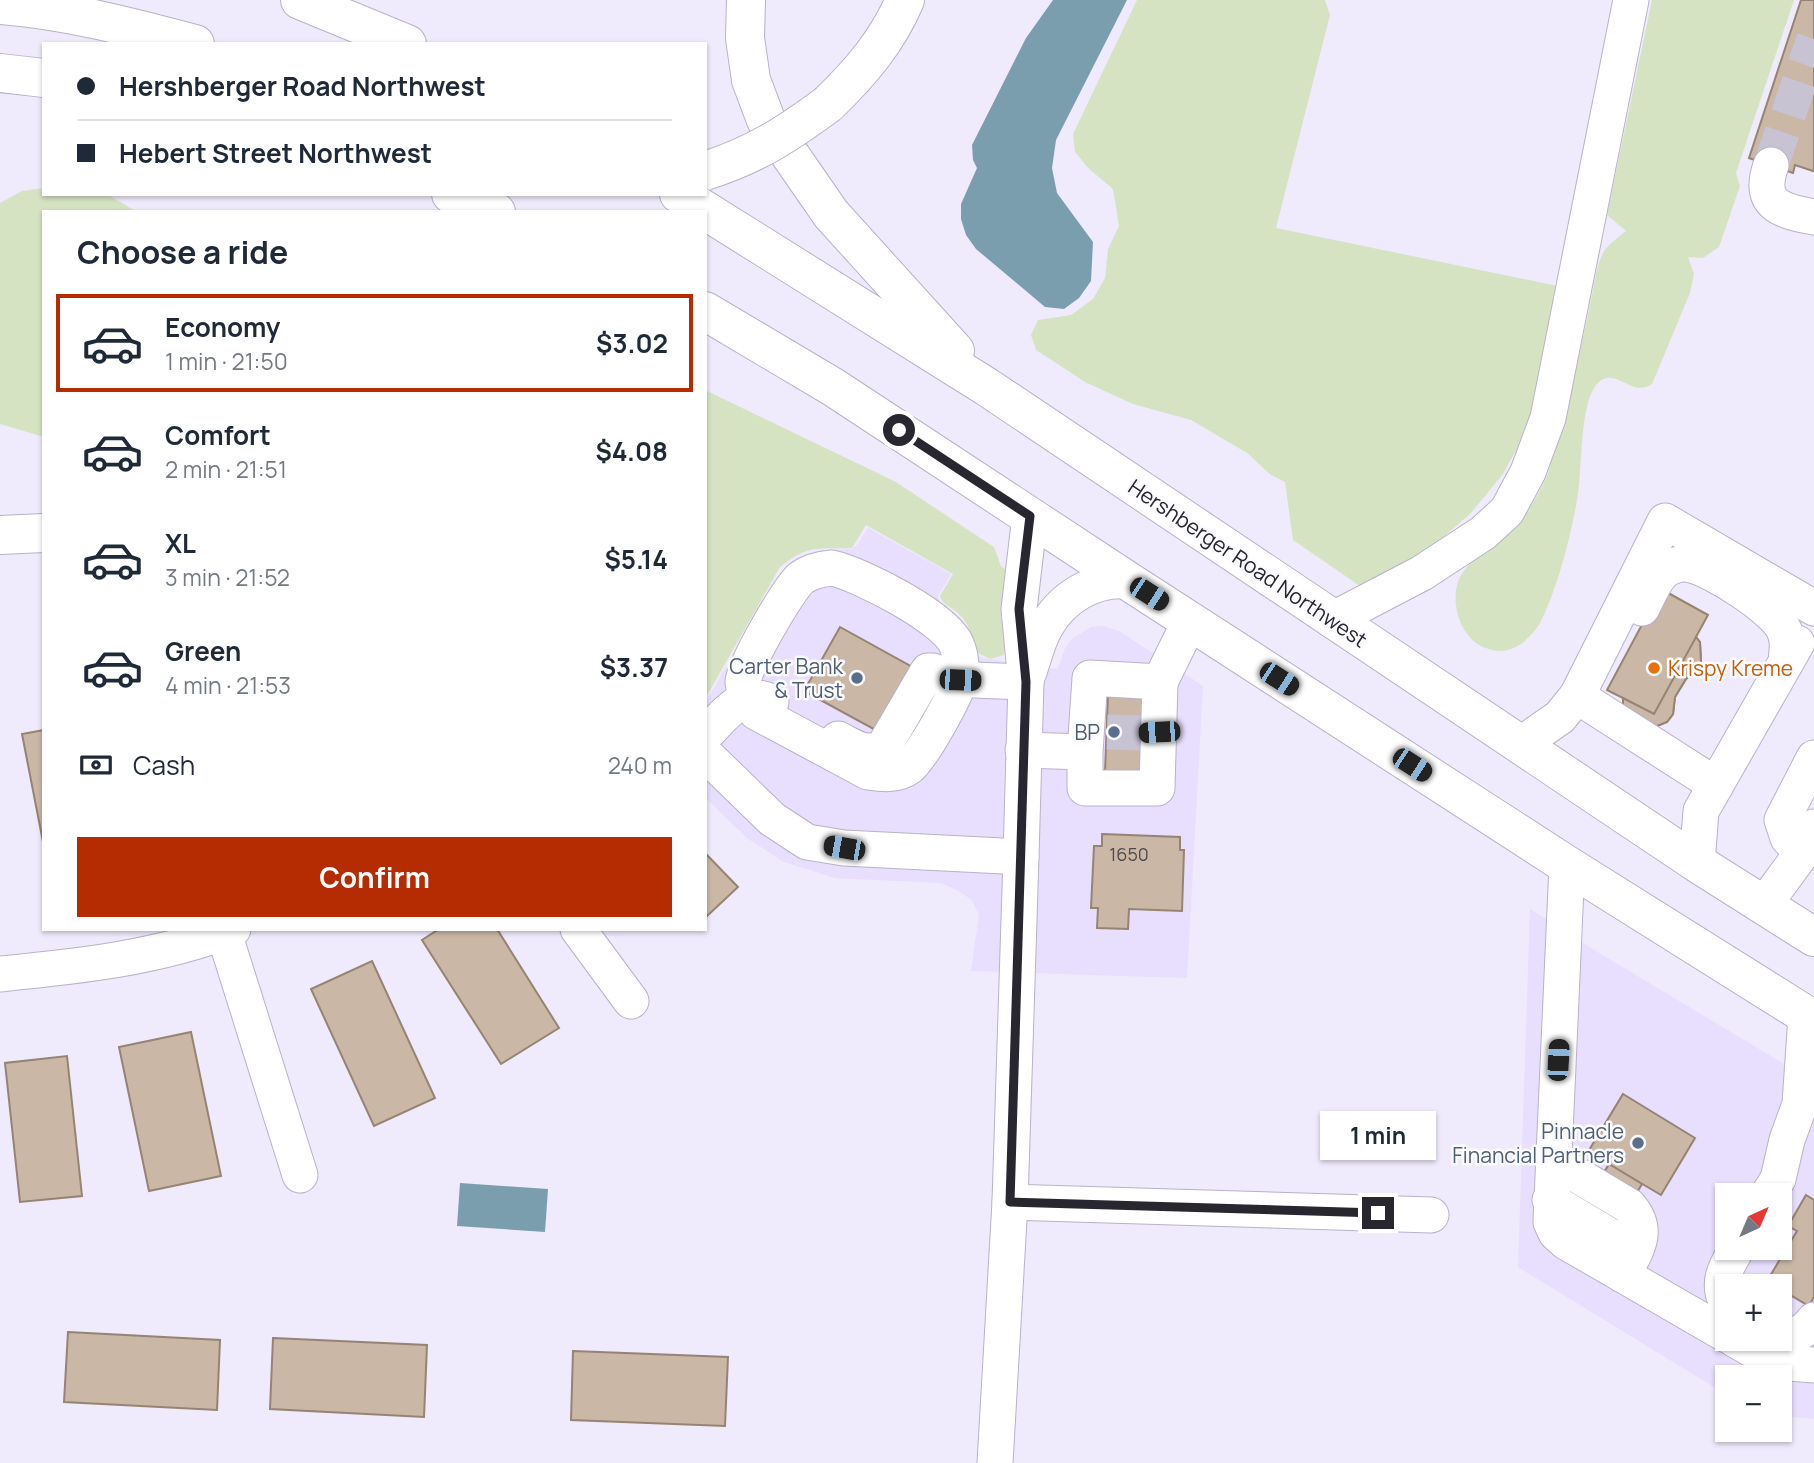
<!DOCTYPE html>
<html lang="en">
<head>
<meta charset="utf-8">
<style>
	:root { --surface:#fff; --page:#f2f2f3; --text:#1f2937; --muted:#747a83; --line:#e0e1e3; --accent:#b62c02 }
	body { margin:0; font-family:Manrope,sans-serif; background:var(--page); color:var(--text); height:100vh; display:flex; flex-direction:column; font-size:26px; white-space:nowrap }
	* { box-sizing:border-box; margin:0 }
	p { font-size:23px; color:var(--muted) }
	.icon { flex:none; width:38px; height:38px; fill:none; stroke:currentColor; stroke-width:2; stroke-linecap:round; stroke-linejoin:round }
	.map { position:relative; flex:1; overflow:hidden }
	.side { position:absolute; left:42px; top:210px; width:665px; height:721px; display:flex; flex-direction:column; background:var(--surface); border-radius:0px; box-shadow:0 2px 5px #0004 }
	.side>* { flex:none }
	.banner { position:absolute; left:42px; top:42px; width:665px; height:154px; border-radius:0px; box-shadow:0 2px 5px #0004; display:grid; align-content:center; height:154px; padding:0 35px; background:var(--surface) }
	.needle { width:46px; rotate:44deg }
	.fabs { position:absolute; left:1715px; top:1183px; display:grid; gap:14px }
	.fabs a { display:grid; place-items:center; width:77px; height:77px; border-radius:0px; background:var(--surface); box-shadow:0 2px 5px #0004; font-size:35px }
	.end { position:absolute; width:32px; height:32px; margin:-16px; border:9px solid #28262e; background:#fff; box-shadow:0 0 0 4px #fff }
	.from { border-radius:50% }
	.bubble { position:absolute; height:49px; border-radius:0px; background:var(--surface); box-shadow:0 2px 5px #0004; font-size:23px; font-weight:700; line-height:49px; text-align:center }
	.car { position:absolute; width:21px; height:42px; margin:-21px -10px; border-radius:9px; box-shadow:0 0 5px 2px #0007; background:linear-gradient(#222 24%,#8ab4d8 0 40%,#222 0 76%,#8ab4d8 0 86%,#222 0) }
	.banner b { display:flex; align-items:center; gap:24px; height:66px; font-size:26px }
	.banner b+b { border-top:2px solid var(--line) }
	.banner i { width:18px; height:18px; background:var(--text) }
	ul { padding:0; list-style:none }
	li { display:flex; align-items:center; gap:21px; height:98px; margin:0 14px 10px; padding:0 21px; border:4px solid transparent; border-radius:0px }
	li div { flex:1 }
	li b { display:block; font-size:26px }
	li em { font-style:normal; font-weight:700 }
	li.active { border-color:var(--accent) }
	li>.icon { width:63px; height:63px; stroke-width:1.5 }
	h2 { padding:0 35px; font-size:32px; line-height:84px }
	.pay { display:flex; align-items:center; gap:18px; height:77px; padding:0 35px; font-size:26px }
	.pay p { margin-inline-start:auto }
	.button { display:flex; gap:14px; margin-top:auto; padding:14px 35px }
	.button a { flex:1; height:80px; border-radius:0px; background:var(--accent); color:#fff; font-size:28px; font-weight:700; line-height:80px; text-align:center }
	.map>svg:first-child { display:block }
	.built { fill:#e8defd; fill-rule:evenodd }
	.green { fill:#d6e3c3 }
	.water { fill:#7b9eaf }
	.building { fill:#cab7a6; stroke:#958473; stroke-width:2 }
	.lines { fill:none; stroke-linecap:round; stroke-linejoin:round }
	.minor-tunnel { stroke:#c7c3d3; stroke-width:35; stroke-dasharray:35 18; stroke-linecap:butt }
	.minor-casing { stroke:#b8b2c8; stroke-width:37 }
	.major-casing { stroke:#b8b2c8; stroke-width:40 }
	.minor { stroke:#fff; stroke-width:35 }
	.major { stroke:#fff; stroke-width:38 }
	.major-bridge-casing { stroke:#b8b2c8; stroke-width:40; stroke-linecap:butt }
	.major-bridge { stroke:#fff; stroke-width:38 }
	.route { stroke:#28262e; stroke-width:9 }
	.food-dot { fill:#e8710a; stroke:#fbfafe; stroke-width:2.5 }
	.service-dot { fill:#5c6f8a; stroke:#fbfafe; stroke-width:2.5 }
	.labels { text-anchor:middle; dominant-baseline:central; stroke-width:5; stroke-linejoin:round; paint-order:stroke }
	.number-label { font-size:18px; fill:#504a4c }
	.street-label { font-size:21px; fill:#28262e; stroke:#fbfafe }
	.service-label { font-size:21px; fill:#4e5e75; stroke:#fbfafe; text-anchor:end }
	.food-label { font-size:21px; fill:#c56008; stroke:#fbfafe; text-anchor:start }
</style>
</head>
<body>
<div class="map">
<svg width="1814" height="1463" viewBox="0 0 1814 1463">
	<rect width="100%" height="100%" fill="#efeafc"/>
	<g class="built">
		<path d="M868,528L951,574L938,596L940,603L960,617L967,629L976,653L982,658L1058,669L1065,648L1072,639L1091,627L1103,626L1119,631L1203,686L1187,978L971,971L979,915L972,900L959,891L941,883L835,878L784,862L747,838L705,797V704L777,577L793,560L805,554L822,550L852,549L858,544Z"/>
		<path d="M1530,909L1586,945L1814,1082V1419L1780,1416V1377H1727V1395L1518,1267ZM1727,1195H1780V1248H1727ZM1727,1286H1780V1339H1727Z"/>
	</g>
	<g class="green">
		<path d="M1137,0H1325L1330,15L1276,228L1558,286L1528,428L1503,474L1471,513L1434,545L1399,568L1360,586L1293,540L1285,482L1271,475L1247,453L1191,420L1133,404L1085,382L1036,350L1031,335L1038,320L1071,315L1093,299L1105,278L1108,249L1119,226L1113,189L1089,169L1075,152L1073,134Z"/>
		<path d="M1652,0H1794L1736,173L1740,186L1719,247L1703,258L1688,257L1694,274L1690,293L1652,384C1631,399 1614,363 1596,385C1580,405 1582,468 1578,494C1572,532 1558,587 1541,621C1538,628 1527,640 1521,644C1509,652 1498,653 1486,648C1458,639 1447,595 1463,572C1476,554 1499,541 1515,527C1526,517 1543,487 1548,473C1565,421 1576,368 1588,315C1592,299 1596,265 1603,253C1607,245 1619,237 1626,231L1607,215Z"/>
		<path d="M44,188V194H107L137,212H44V437L0,424V203L22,191Z"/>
		<path d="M705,390L896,482L994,547L1001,566L1010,573L1004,655L990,659L978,653C973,640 970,626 961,616C954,608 943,606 940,596L953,574L866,525L852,548C819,549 808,544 780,567L705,699Z"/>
	</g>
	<g class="water">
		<path d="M1053,0H1127L1056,140L1052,168L1057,193L1093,242L1091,281L1079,298L1064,309L1045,307L976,249L966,235L961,219V204L977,168L973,160L972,145L1026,38Z"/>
		<path d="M460,1183L548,1189L545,1232L457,1226Z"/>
	</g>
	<g class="building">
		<path d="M1801,0H1814V169L1813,171L1795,165L1793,173L1749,158Z"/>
		<path d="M1661,589L1708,615L1696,637L1700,642L1701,662L1697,669L1686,679L1675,697L1673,714L1667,722L1652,728L1623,705V698L1607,690Z"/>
		<path d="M840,627L914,668L879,732L804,691Z"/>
		<path d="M1696,637L1700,642L1701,662L1697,669L1686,679L1675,697L1673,714L1667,722L1652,728L1623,705V698L1654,714Z"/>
		<path d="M1108,694L1146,695L1142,774L1105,772Z"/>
		<path d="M44,730V847L22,734Z"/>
		<path d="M1102,834L1180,837V850H1184L1182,911L1129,909L1128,929L1097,928L1098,908H1091L1094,846H1102Z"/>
		<path d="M705,853L738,887L705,918Z"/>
		<path d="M439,929H497L559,1028L501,1064L422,940Z"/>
		<path d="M372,961L435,1098L374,1126L311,989Z"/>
		<path d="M191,1032L221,1176L149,1191L119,1047Z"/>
		<path d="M67,1056L82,1196L20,1202L5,1063Z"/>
		<path d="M1623,1094L1695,1138L1661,1195L1588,1152Z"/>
		<path d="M1609,1164L1642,1184L1615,1229L1582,1209Z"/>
		<path d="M1806,1195L1814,1200V1297L1809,1306L1780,1289V1286L1767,1281L1797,1231L1788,1226Z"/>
		<path d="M68,1332L220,1340L217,1410L64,1402Z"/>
		<path d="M273,1338L427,1345L424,1417L270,1409Z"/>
		<path d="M573,1351L728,1357L725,1426L571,1420Z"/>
	</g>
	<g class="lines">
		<g class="minor-tunnel">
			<path d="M1771,165L1814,39"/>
			<path d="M1107,732L1144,733"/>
		</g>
		<g class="minor-casing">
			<g id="minor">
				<path d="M1771,165C1757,205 1781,211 1814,217"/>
				<path d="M832,568C860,574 948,619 957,646C961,656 962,669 960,678C958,693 921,758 909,767C897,776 882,774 868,772L756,712C751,704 744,693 743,682C743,667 789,588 801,578C811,571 820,569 832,568Z"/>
				<path d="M1642,608C1649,595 1656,574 1669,568C1676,564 1684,563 1691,565C1712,569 1776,610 1784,630C1789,641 1787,650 1786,662"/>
				<path d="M1332,620L1422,573L1483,533L1507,511L1528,472L1548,418L1631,0"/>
				<path d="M1029,672C1034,657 1038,640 1046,626C1063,597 1094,578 1128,581"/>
				<path d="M1160,682L1190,621"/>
				<path d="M1577,696L1716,785"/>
				<path d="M705,735C722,718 743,687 771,702"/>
				<path d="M838,739C854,747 865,756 883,748L928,671H933L948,679L1026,682"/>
				<path d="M1520,745L1560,717L1577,696L1665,521L1814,608"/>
				<path d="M1023,750L1085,752L1090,678L1160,682L1157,788H1085V752"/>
				<path d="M705,754L772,819L807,842L844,848L1021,857"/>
				<path d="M1802,853L1788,838L1782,820L1814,758"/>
				<path d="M1697,863L1701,811L1797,643"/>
				<path d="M1567,865L1551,1222L1556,1233L1566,1242L1727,1335"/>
				<path d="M1763,906L1802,853L1814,827"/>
				<path d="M578,929L631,1001"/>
				<path d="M224,933L300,1175"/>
				<path d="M0,974C81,966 157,958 233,929"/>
				<path d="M1552,1160L1629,1206C1651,1231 1636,1250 1623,1275"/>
				<path d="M1768,1195L1778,1179L1787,1140L1800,1104L1806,1016"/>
				<path d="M1550,1200L1615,1239L1627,1253L1628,1265"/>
				<path d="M1010,1202L1431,1215"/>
				<path d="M1727,1304C1716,1282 1726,1267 1737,1248"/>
				<path d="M1780,1336C1795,1337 1805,1332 1814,1320"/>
				<path d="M1734,1339L1774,1362L1814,1365"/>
				<path d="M995,1463L1010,1202L1021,857L1026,682L1019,609L1030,516"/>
			</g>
		</g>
		<g class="major-casing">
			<g id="major">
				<path d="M300,0L407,44"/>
				<path d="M746,0L745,38L751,80L766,120L831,214L955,351"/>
				<path d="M0,5C66,10 131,27 195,44"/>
				<path d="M0,73L44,78"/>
				<path d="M828,104C860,73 887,42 905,0"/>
				<path d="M451,194L496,212"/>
				<path d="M679,194L987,387L1697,863L1814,937"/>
				<path d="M705,311L833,387L1128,581L1567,865L1814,1020"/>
				<path d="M0,535L44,533"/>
			</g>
		</g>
		<use href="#minor" class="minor"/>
		<use href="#major" class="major"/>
		<g class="major-bridge-casing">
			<path id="major-bridge" d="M705,171C755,155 786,135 828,104"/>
		</g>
		<use href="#major-bridge" class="major-bridge"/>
	</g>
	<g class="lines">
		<path class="route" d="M899,430L1030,516L1019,609L1026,682L1010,1202L1378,1213"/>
	</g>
	<circle class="food-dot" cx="1654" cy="668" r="7"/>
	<g class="service-dot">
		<circle cx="857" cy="678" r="7"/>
		<circle cx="1114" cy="732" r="7"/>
		<circle cx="1638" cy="1143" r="7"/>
	</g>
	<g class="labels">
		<g class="number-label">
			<text x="1129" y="854">1650</text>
		</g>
		<g class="street-label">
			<text transform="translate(1248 563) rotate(34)">Hershberger Road Northwest</text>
		</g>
		<g class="service-label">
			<text x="843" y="666">Carter Bank<tspan x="843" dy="24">&amp; Trust</tspan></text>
			<text x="1100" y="732">BP</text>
			<text x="1624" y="1131">Pinnacle<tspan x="1624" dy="24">Financial Partners</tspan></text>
		</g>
		<g class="food-label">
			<text x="1668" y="668">Krispy Kreme</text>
		</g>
	</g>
</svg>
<div class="fabs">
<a><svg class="needle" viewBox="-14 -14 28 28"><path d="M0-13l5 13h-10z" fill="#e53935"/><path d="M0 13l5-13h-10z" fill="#747a83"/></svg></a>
<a>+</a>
<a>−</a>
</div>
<i class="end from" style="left:899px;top:430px"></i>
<i class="end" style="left:1378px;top:1213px"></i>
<div class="bubble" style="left:1320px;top:1111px;width:116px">1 min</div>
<i class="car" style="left:1149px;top:594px;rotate:123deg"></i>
<i class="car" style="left:1279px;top:679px;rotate:123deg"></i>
<i class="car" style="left:960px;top:680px;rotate:92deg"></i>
<i class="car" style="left:1159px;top:732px;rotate:267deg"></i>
<i class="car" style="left:1412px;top:765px;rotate:123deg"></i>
<i class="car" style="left:844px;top:848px;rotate:280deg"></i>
<i class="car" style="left:1558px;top:1060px;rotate:3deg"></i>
<div class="banner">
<b><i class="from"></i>Hershberger Road Northwest</b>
<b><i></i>Hebert Street Northwest</b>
</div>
<section class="side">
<h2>Choose a ride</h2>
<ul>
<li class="active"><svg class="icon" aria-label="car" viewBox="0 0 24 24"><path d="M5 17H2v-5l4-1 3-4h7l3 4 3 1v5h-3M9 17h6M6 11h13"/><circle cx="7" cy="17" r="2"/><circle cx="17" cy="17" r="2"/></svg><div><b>Economy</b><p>1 min · 21:50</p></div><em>$3.02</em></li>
<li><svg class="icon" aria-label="car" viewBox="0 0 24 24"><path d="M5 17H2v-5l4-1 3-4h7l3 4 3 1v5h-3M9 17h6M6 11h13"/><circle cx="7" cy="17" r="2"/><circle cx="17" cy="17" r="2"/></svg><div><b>Comfort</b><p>2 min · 21:51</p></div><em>$4.08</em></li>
<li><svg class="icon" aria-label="car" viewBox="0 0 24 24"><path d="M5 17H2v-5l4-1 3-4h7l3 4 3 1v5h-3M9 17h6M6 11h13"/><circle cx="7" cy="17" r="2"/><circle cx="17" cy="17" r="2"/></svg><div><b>XL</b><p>3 min · 21:52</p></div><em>$5.14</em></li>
<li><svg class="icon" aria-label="car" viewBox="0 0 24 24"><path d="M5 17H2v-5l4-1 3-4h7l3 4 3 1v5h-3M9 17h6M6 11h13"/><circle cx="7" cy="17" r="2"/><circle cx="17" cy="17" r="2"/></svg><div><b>Green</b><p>4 min · 21:53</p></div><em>$3.37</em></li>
</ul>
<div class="pay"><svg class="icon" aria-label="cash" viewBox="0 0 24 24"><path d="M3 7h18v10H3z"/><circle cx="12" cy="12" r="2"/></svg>Cash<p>240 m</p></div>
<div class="button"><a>Confirm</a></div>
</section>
</div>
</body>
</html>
